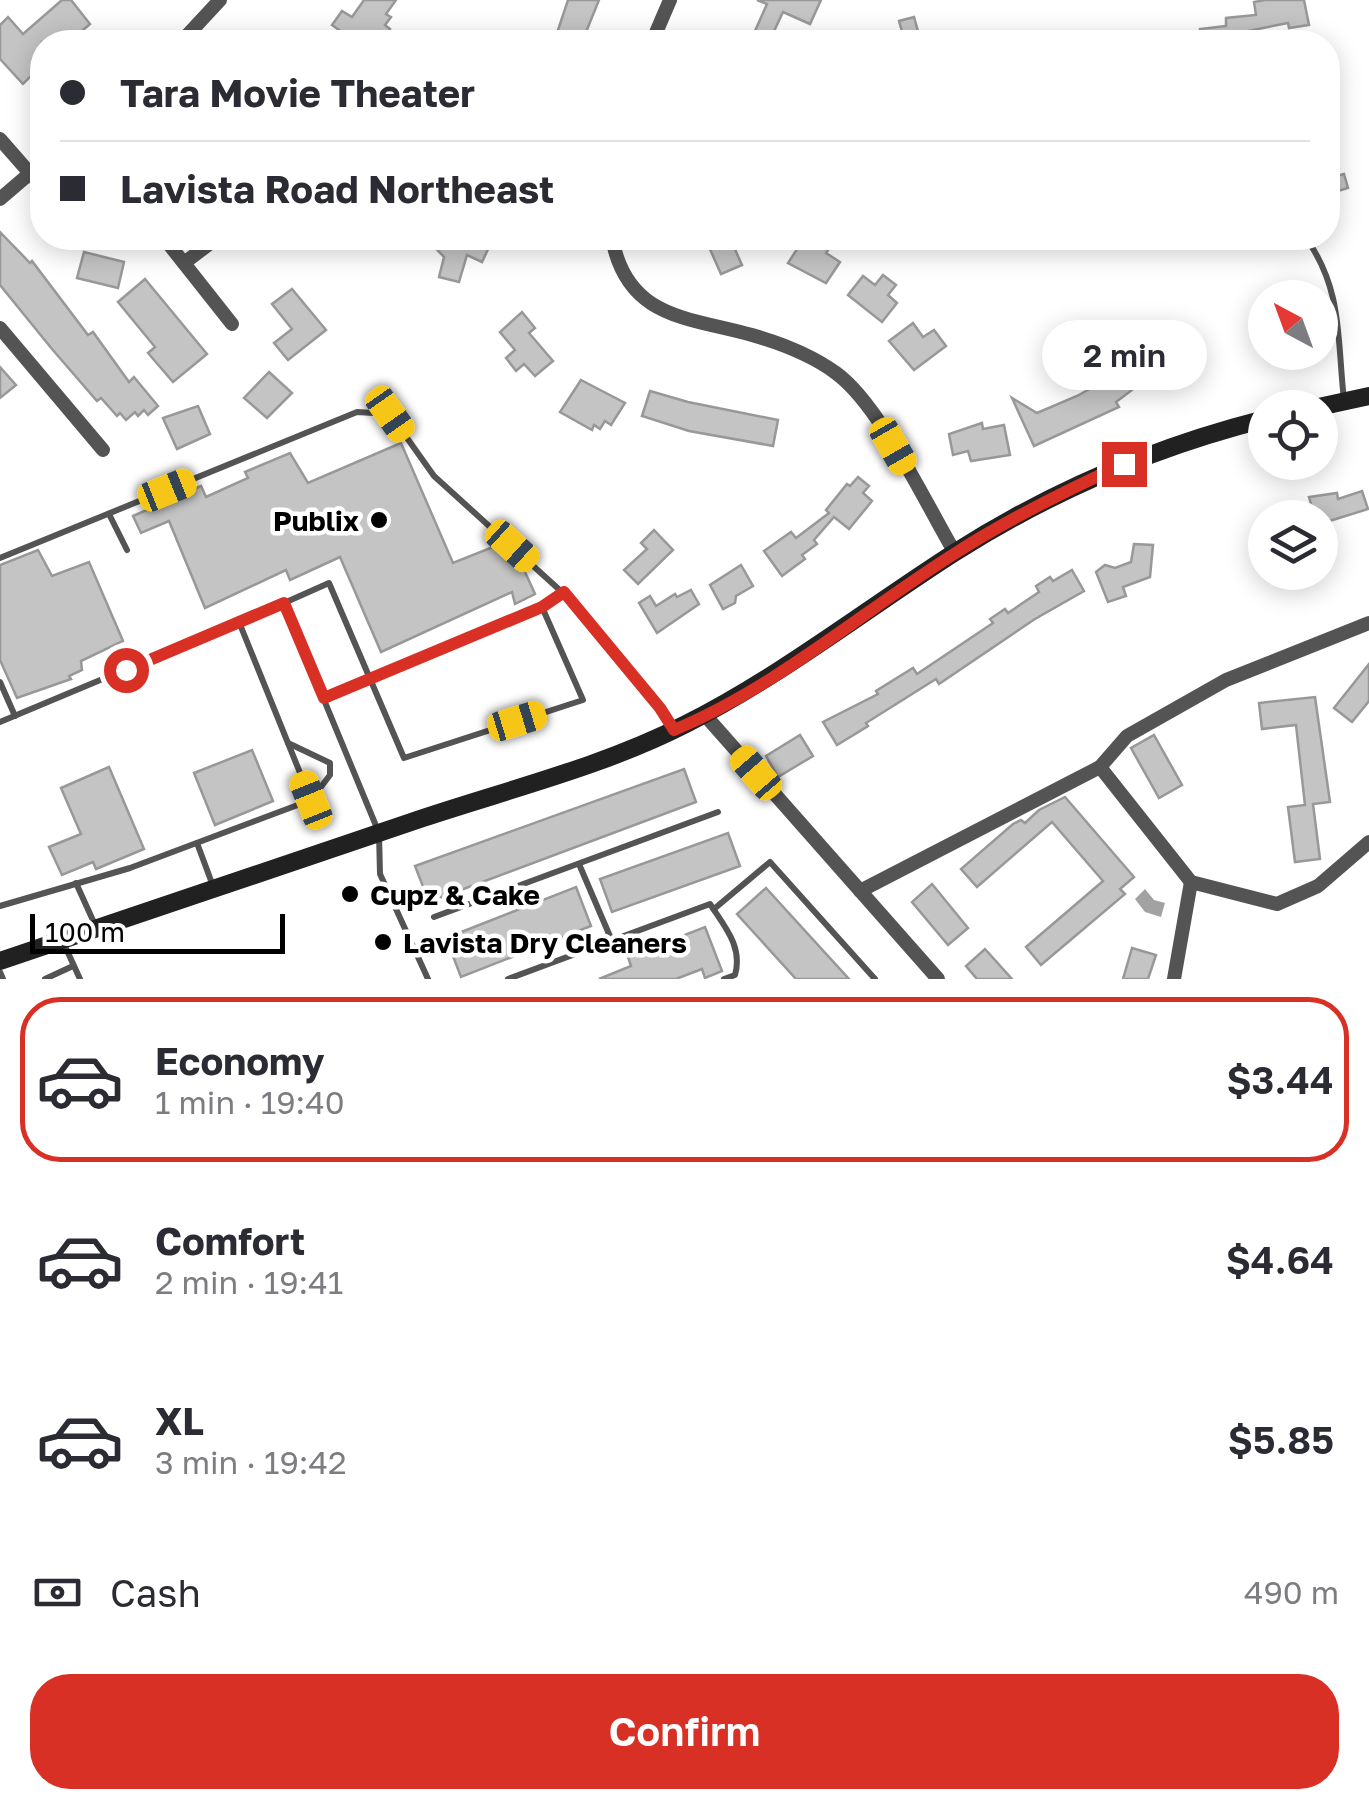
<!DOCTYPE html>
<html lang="en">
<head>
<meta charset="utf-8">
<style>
	:root { --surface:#fff; --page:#f2f2f3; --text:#2b2b33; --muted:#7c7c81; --line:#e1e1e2; --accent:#d93025 }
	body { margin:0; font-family:"Golos Text",sans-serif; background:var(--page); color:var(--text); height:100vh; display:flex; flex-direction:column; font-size:38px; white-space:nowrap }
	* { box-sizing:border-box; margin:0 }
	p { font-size:32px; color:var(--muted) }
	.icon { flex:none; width:55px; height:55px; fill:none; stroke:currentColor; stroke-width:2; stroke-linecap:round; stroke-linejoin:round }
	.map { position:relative; height:979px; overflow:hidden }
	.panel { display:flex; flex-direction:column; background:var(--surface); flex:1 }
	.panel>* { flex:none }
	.top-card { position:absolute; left:30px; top:30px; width:1310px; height:220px; border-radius:40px; box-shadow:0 5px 25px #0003; display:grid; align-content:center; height:220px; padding:0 30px; background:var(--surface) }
	.needle { width:65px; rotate:319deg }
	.buttons { position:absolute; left:1248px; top:280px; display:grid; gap:20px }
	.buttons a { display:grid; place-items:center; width:90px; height:90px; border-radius:50%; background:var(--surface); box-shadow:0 5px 25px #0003; font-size:50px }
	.scale { position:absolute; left:30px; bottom:25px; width:255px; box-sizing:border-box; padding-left:10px; border:5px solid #000; border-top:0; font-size:28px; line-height:35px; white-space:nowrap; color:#000; -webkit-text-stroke:8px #fff; paint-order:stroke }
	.end { position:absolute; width:45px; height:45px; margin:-22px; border:12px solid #d93025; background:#fff; box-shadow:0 0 0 5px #fff }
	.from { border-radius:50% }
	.bubble { position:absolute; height:70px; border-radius:35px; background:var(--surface); box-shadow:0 5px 25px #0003; font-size:32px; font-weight:600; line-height:70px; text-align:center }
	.car { position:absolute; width:30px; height:60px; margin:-30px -15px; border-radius:12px; box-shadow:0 0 8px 2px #0007; background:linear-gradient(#f5c518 24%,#345 0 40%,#f5c518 0 76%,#345 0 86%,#f5c518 0) }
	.top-card b { display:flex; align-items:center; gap:35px; height:95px; font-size:38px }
	.top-card b+b { border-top:2px solid var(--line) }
	.top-card i { width:25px; height:25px; background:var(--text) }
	ul { padding:18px 0 0; list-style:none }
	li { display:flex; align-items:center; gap:30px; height:165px; margin:0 20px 15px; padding:0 10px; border:5px solid transparent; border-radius:40px }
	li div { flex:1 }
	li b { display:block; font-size:38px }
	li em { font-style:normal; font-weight:600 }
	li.active { border-color:var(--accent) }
	li>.icon { width:90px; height:90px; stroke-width:1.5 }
	.pay { display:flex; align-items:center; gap:25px; height:110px; padding:0 30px; font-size:38px }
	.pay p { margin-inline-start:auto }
	.button { display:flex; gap:20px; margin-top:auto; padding:20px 30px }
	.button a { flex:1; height:115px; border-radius:40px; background:var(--accent); color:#fff; font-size:40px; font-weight:600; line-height:115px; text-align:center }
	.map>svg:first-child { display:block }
	.water { fill:#a2a2a2 }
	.building { fill:#c4c4c4; stroke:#989898; stroke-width:2.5 }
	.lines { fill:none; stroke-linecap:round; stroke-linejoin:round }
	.lane { stroke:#545454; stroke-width:6 }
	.street { stroke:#545454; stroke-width:14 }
	.secondary { stroke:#212121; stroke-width:18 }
	.route { stroke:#d93025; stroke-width:12 }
	.poi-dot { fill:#000; stroke:#fff; stroke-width:4 }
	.labels { text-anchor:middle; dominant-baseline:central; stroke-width:9; stroke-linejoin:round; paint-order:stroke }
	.poi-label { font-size:28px; font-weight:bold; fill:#000; stroke:#fff; text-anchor:start }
</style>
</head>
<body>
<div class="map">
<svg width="1369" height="979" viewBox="0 0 1369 979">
	<rect width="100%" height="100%" fill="#fff"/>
	<path class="water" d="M1145,889L1154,900L1165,903L1161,917L1145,912L1135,899Z"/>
	<g class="building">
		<path d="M62,0H71L90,24L69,42H42V65L23,84L0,59V25L8,17L23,34Z"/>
		<path d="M364,0H396L386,14L391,17L385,25L390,29L381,41L374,36L369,42H356L332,25L342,11L352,17Z"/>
		<path d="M568,0H599L582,42H554Z"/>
		<path d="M757,0H821L810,24L783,12L769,42H750L767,4Z"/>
		<path d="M1265,0H1304L1309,25L1289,28L1288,23L1243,32L1244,42H1201L1200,29L1226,26V18L1256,15L1254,2Z"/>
		<path d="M914,17L921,42H905L899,21Z"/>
		<path d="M1344,174L1348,188L1328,194V178Z"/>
		<path d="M0,232L30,263L32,261L88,335L93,332L129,382L134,377L158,406L148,415L144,410L138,416L135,412L126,420L120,413L117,416L101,398L97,401L52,349L0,285Z"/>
		<path d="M426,238H478L491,243L482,262L467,255L459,282L439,277L444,257Z"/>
		<path d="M705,238H730L742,265L721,274Z"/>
		<path d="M812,238H837L826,253L840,262L826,283L788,263L803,240L808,243Z"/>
		<path d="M84,252L124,262L118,288L77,278Z"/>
		<path d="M883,275L896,285L888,295L897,303L882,322L848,295L863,276L875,285Z"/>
		<path d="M145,279L207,354L173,382L148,353L155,347L118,302Z"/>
		<path d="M292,289L326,330L288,360L274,343L292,329L272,304Z"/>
		<path d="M522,312L535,328L529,333L553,361L535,376L524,364L516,371L506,358L515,350L500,332Z"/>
		<path d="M913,323L923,337L934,330L946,346L914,370L889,341Z"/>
		<path d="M0,367L16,385L0,398Z"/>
		<path d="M1121,368L1132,390L1116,402L1119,407L1034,446L1012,398L1037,413L1077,396L1093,387L1090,382Z"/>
		<path d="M269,372L292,393L267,418L244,398Z"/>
		<path d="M581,380L625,403L611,425L605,421L600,429L594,425L592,430L560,412Z"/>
		<path d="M650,391L688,402L778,420L773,446L689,431L642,416Z"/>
		<path d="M198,406L210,434L177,449L163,418Z"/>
		<path d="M982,423L983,429L1004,425L1010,455L971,461L968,451L953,455L949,434Z"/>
		<path d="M401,443L453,563L493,547L525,572L535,594L515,604L512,592L381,652L340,557L290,580L286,570L205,608L169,521L141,533L133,516L201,486L206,497L248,478L245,472L290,453L308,483Z"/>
		<path d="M858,477L869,486L863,493L872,501L849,529L834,517L814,540L817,544L802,555L805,559L782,576L764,551L791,532L796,538L829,513L826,510L847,484L850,486Z"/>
		<path d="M1362,491L1368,509L1320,524V518H1315L1309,497L1337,493L1338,499Z"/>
		<path d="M654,530L673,550L638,584L624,570L647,549L641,543Z"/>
		<path d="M1134,544L1153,545L1150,577L1123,587L1126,596L1108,602L1096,572L1105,565L1115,568L1131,562Z"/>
		<path d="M38,550L52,576L89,562L123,641L81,661L82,670L69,676L71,679L17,698L0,660V565Z"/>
		<path d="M741,565L753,586L736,596L735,603L723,609L710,585Z"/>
		<path d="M1072,570L1084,591L1035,619L939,684L936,679L866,723L868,726L837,745L823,722L878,694L876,691L913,668L917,674L993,623L990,619L1005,609L1008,613L1039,592L1036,586L1050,577L1053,581Z"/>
		<path d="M691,590L699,604L657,633L639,603L650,596L656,606L675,594L677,597Z"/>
		<path d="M1369,664V701L1352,722L1334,708Z"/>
		<path d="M1315,697L1330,802L1313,804L1320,859L1295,862L1288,807L1305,805L1296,725L1262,729L1259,703Z"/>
		<path d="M800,735L813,756L778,777L766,756Z"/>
		<path d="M1154,735L1182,785L1159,798L1131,748Z"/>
		<path d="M252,750L273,801L215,825L194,773Z"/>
		<path d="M109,767L144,849L96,869L93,862L62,875L49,847L81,834L61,788Z"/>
		<path d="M684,769L696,802L429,902L415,866Z"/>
		<path d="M1065,797L1134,877L1120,889L1125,894L1041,965L1026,947L1103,881L1052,822L977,887L961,869L1013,824L1021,820L1025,823L1039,810Z"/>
		<path d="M728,833L740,866L612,912L600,879Z"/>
		<path d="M932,884L968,928L948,945L912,902Z"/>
		<path d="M576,887L591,926L461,977L446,938Z"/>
		<path d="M766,888L849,979H796L737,914Z"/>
		<path d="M705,927L722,971L705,978L702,969L676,979H599L631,966L628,957Z"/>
		<path d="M1132,948L1156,955L1148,979H1123Z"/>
		<path d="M985,949L1012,979H977L966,966Z"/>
	</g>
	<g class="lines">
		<g class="lane">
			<path d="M1306,238C1343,290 1337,339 1344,400"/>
			<path d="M109,514L127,550"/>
			<path d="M0,558L357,412L390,414L434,476L563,593"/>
			<path d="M239,622L311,800"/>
			<path d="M0,682L15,716"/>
			<path d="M324,697L542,607L563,593L660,708L671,726"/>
			<path d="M0,722L284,603"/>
			<path d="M197,843L213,886"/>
			<path d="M579,864L612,941"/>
			<path d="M76,883L96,927"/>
			<path d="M0,906L130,868L311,800L330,775V763L288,743"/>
			<path d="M714,909L770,862L875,979"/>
			<path d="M434,917L718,812"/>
			<path d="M64,944L80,979"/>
			<path d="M0,972L3,979"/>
			<path d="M45,979L73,966"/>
			<path d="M428,979L380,874L379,833L284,603L329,583L404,758L583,700L542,607"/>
			<path d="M508,979L710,904C725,927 743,947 735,975L724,979"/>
		</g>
		<g class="street">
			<path d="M181,42L220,0"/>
			<path d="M652,42L670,0"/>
			<path d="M0,139L42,187"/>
			<path d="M0,199L42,163"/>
			<path d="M164,238L232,324"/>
			<path d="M612,238C627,319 688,317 752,335C780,343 813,356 836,373C880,405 926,504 955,553"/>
			<path d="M184,263L217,238"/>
			<path d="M0,328L103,450"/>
			<path d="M704,714L938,979"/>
			<path d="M1100,767L1191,882L1277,904L1318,886L1369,842"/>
			<path d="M860,891L1100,767L1127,736L1226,680L1369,623"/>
			<path d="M1174,979L1191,882"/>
		</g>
		<g class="secondary">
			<path d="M1314,408L1369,396"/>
			<path d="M0,961C141,914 282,865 423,818C510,789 604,766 686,724C781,676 865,610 954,553C1050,492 1154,447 1265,419"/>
		</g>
	</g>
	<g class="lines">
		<path class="route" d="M126,670L284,603L324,698L542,607L564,592L660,708L674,730C775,688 862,612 954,554C1008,519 1065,491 1124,464"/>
	</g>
	<g class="poi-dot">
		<circle cx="379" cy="520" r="10"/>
		<circle cx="350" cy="894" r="10"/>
		<circle cx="383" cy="942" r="10"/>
	</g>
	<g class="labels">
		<g class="poi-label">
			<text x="359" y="520" text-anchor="end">Publix</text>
			<text x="370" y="894">Cupz &amp; Cake</text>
			<text x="403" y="942">Lavista Dry Cleaners</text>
		</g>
	</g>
</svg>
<div class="buttons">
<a><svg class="needle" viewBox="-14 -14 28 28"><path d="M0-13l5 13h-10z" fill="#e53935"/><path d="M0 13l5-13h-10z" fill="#7c7c81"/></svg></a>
<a><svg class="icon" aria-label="locate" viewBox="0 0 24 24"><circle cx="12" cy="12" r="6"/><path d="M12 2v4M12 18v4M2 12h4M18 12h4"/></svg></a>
<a><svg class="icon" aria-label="layers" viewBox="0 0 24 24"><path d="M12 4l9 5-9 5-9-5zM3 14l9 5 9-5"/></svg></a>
</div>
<div class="scale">100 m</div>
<i class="end from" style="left:126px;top:670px"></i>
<i class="end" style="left:1124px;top:464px"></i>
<div class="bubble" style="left:1042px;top:320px;width:165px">2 min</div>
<i class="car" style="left:390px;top:414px;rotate:145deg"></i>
<i class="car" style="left:893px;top:446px;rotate:150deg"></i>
<i class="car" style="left:167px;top:490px;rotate:68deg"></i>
<i class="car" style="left:512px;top:546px;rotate:132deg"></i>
<i class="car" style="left:517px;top:721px;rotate:73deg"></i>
<i class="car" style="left:756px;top:773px;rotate:319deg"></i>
<i class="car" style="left:311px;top:800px;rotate:338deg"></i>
<div class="top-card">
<b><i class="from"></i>Tara Movie Theater</b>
<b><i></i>Lavista Road Northeast</b>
</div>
</div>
<section class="panel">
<ul>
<li class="active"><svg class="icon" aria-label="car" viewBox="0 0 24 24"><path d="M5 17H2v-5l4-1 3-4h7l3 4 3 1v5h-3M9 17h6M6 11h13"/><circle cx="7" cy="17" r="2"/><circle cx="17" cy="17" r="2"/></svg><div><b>Economy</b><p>1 min · 19:40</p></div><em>$3.44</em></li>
<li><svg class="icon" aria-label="car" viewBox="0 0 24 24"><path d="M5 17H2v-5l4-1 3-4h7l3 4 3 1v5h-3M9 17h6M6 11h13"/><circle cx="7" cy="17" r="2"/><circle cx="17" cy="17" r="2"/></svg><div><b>Comfort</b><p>2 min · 19:41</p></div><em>$4.64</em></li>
<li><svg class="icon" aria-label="car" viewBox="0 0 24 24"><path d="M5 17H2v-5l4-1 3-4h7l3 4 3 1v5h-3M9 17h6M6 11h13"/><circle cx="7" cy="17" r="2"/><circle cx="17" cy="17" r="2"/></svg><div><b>XL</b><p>3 min · 19:42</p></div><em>$5.85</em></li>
</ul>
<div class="pay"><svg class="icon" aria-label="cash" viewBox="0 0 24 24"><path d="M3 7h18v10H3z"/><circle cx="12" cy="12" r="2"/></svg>Cash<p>490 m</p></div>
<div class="button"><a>Confirm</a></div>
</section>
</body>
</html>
